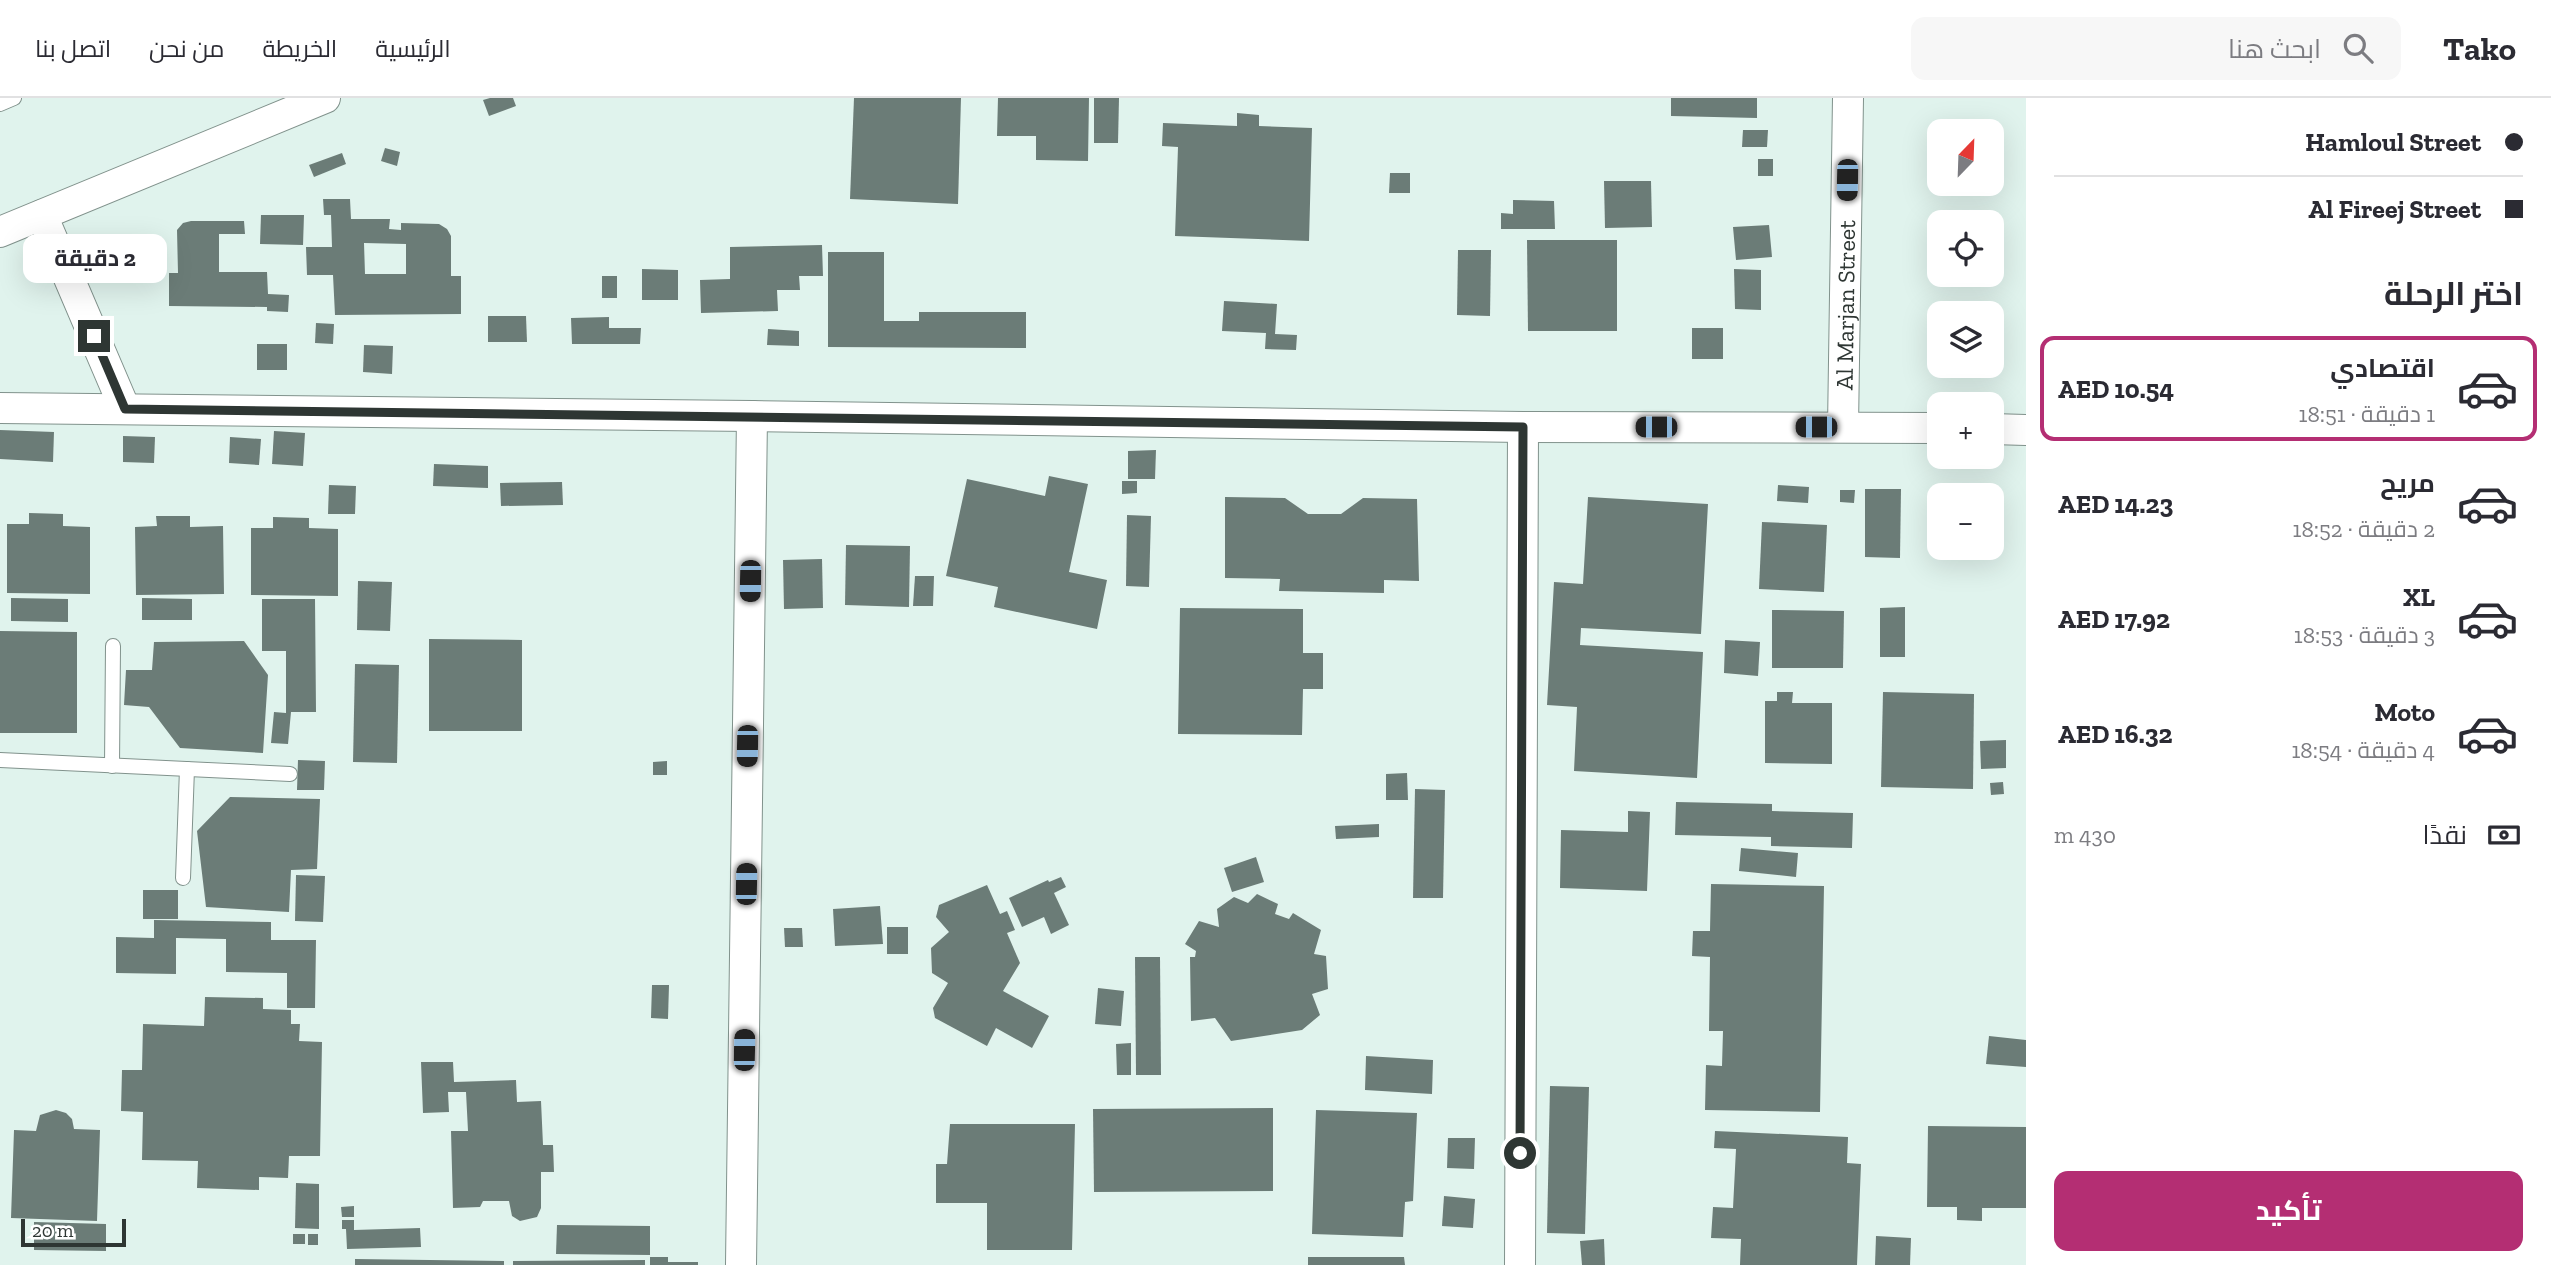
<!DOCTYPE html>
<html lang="ar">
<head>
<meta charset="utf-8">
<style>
	:root { --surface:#fff; --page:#f7f7f7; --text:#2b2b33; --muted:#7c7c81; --line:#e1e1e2; --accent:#b42e73 }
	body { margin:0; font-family:"Zilla Slab",Cairo,serif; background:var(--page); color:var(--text); direction:rtl; height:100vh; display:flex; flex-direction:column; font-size:26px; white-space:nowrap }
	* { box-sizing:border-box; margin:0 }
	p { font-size:23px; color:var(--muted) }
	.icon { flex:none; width:38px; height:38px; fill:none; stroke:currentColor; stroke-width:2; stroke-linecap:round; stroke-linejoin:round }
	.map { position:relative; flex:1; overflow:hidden; direction:ltr }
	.drawer { display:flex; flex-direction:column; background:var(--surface); width:525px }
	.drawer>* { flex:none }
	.hud { display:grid; align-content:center; height:154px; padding:0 28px; background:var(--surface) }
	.needle { width:46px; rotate:23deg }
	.buttons { position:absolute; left:1927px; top:21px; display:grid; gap:14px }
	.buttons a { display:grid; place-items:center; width:77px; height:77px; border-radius:14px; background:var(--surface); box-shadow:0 7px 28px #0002; font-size:35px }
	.scale { position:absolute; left:21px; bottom:18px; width:105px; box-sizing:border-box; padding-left:7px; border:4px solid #2e3633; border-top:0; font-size:19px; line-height:24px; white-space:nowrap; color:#2e3633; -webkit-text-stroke:5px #fff; paint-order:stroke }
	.end { position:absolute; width:32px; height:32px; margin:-16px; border:9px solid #2e3633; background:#fff; box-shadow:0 0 0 4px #fff }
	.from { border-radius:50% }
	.bubble { position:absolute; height:49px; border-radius:14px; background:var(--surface); box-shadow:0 7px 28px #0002; font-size:23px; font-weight:700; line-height:49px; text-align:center; direction:rtl }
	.car { position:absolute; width:21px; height:42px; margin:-21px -10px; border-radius:9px; box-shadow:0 0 5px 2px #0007; background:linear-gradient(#222 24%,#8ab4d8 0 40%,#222 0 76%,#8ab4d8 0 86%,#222 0) }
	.hud b { display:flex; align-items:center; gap:24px; height:66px; font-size:26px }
	.hud b+b { border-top:2px solid var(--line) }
	.hud i { width:18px; height:18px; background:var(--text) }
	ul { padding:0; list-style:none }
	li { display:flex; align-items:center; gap:21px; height:105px; margin:0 14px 10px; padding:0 14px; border:4px solid transparent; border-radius:14px }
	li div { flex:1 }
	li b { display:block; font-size:26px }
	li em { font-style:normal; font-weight:700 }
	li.current { border-color:var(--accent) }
	li>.icon { width:63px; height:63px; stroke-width:1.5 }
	h2 { padding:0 28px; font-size:32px; line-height:84px }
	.pay { display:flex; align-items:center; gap:18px; height:77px; padding:0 28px; font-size:26px }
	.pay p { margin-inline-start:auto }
	.primary-button { display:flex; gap:14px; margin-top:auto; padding:14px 28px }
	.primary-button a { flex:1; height:80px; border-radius:14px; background:var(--accent); color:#fff; font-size:28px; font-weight:700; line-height:80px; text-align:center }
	header { display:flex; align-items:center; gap:42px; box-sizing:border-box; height:98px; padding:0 35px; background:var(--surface); border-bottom:2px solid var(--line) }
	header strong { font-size:33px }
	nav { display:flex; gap:38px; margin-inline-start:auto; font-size:24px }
	.search { width:490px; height:63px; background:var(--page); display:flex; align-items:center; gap:18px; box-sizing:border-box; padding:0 24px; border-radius:14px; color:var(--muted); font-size:26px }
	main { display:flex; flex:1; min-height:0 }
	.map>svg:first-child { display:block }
	.building { fill:#6b7c77; fill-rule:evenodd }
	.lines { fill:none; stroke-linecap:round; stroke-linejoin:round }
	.service-casing { stroke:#81928c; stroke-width:16 }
	.minor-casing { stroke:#81928c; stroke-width:32 }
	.service { stroke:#fff; stroke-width:14 }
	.minor { stroke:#fff; stroke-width:30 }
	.route { stroke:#2e3633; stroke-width:9 }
	.labels { text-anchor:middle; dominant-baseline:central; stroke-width:7; stroke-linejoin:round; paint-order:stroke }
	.street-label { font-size:24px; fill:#2e3633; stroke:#fff }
</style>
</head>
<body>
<header>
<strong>Tako</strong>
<div class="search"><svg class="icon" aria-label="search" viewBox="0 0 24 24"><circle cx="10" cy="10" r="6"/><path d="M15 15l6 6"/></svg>ابحث هنا</div>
<nav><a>الرئيسية</a><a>الخريطة</a><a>من نحن</a><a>اتصل بنا</a></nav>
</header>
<main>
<section class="drawer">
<div class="hud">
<b><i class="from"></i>Hamloul Street</b>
<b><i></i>Al Fireej Street</b>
</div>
<h2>اختر الرحلة</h2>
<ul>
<li class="current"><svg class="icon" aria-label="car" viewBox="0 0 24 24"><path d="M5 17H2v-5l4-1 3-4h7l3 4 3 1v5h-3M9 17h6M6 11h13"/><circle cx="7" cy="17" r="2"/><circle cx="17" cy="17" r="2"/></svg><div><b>اقتصادي</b><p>1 دقيقة · 18:51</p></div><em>AED 10.54</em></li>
<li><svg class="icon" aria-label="car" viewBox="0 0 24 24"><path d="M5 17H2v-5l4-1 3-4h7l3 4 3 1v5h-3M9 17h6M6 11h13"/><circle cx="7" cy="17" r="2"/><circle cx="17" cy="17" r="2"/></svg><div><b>مريح</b><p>2 دقيقة · 18:52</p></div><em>AED 14.23</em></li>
<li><svg class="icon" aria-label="car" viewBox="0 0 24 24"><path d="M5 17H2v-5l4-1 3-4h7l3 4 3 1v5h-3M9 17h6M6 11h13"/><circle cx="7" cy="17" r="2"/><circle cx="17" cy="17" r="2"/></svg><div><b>XL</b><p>3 دقيقة · 18:53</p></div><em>AED 17.92</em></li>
<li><svg class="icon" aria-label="car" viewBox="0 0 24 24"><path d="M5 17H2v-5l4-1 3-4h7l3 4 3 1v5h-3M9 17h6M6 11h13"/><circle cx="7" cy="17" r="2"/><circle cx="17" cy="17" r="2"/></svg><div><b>Moto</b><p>4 دقيقة · 18:54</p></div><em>AED 16.32</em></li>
</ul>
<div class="pay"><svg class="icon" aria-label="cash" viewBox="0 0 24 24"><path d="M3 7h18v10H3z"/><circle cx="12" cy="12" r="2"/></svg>نقدًا<p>430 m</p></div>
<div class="primary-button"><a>تأكيد</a></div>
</section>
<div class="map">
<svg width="2026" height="1167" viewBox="0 0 2026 1167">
	<rect width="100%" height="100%" fill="#e0f3ed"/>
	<g class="building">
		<path d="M490,0H513L516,8L489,18L483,2Z"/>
		<path d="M854,0H961L958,106L850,101Z"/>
		<path d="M998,0H1089L1088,63L1036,62V38H997Z"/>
		<path d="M1094,0H1119L1118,45H1094Z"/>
		<path d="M1671,0H1757V20L1671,18Z"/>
		<path d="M1237,15L1259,17V28L1312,30L1309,143L1175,138L1178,49L1162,48L1163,25L1237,28Z"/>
		<path d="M1743,32H1768L1767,49H1742Z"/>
		<path d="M385,50L400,54L397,68L381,63Z"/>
		<path d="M342,55L346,66L314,79L309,67Z"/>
		<rect x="1758" y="61" width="15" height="17"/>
		<path d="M1390,75H1410V95H1389Z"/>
		<path d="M1604,83H1651L1652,129L1605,130Z"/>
		<path d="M323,101H350L351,121H390L389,131L401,132V125L439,126L447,131L451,138V178H461V216L335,217L333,177H307L306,149H332L331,117H324ZM364,145L406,146V176H365Z"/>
		<path d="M1513,102L1554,103L1555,131H1501V115L1513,116Z"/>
		<path d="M261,117H304L303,147L260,146Z"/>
		<path d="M191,123H244L245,136H219V174H267L268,196L289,197L288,214L267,213V209L169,208V175H178L177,132L183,125Z"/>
		<path d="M1769,127L1772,159L1736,162L1733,129Z"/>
		<path d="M1527,142H1617V233H1528Z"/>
		<path d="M822,147L823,178H799L800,192H777L778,213L701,215L700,182L730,181V149Z"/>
		<path d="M1458,152H1491L1490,218L1457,217Z"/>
		<path d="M828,154H884V223H919V214H1026V250L828,249Z"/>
		<path d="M642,171L678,172V202H642Z"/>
		<path d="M1734,171L1761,172V212L1735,211Z"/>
		<rect x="602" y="178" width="15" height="22"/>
		<path d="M1224,203L1277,206L1275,236L1297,237L1296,252L1265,251L1266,235L1222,233Z"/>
		<path d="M488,218H526L527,244H488Z"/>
		<path d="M609,219V230H641L640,246H572L571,220Z"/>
		<path d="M316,225L334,226L333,246L315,245Z"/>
		<rect x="1692" y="230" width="31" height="31"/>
		<path d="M768,231L799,233V248L767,247Z"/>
		<rect x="257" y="246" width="30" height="26"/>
		<path d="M364,247L393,248L392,276L363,274Z"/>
		<path d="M0,332L54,334L53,364L0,361Z"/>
		<path d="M274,333L305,335L303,368L272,366Z"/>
		<path d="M123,338L155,339L154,365L123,364Z"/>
		<path d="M230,339L261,341L259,367L229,365Z"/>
		<path d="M1156,352L1155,381H1128V353Z"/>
		<path d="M434,366L488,368V390L433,388Z"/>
		<path d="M1049,378L1088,386L1069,474L1107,482L1097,531L994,509L998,489L946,478L967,381L1045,398Z"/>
		<path d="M1122,383H1137V395L1122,396Z"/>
		<path d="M562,384L563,407L501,408L500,385Z"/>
		<path d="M329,387L356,388L355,416H328Z"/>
		<path d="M1778,387L1809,389L1808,405L1777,403Z"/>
		<path d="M1865,391H1901L1900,460L1865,459Z"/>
		<path d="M1840,392H1855L1854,405L1840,404Z"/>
		<path d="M1225,399L1285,400L1308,416H1341L1363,400L1417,401L1419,483L1384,482V495L1279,493L1280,481L1225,480Z"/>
		<path d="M1588,399L1708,406L1701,536L1581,530L1580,547L1703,554L1697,680L1574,673L1577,609L1547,607L1554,484L1583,486Z"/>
		<path d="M29,415L63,416V428L90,429V496L7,495V426H29Z"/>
		<path d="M1127,417L1151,418L1149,489L1126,488Z"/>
		<path d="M156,418H190V429L223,428L224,496L136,497L135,429L157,428Z"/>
		<path d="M273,419L309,420V430L338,431V498L251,497V430H273Z"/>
		<path d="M1762,424L1827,427L1824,494L1759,491Z"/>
		<path d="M846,447L910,448L909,509L845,507Z"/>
		<path d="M822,461L823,510L784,511L783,462Z"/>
		<path d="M915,478H934L933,508H913Z"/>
		<path d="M358,483L392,484L390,533L357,532Z"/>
		<path d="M11,500L68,501V524L11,523Z"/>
		<path d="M142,500L192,501V522H142Z"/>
		<path d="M262,501H315L316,614H291L288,646L271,645L274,614L286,615V553H262Z"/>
		<path d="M1905,509V559H1880V510Z"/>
		<path d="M1180,510L1303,511V555H1323V591H1303L1302,637L1178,636Z"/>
		<path d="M1772,512L1844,513L1843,570H1772Z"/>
		<path d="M0,533L77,534V635H0Z"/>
		<path d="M429,541L522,542V633H429Z"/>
		<path d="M1725,542L1760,544L1758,578L1724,575Z"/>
		<path d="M244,543L268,577L263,655L180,650L149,609L124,607L126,572H152L154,544Z"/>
		<path d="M355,566L399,567L397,665L353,664Z"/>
		<path d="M1777,594H1793L1792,605H1832V666L1765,665V603H1777Z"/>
		<path d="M1883,594L1974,596L1973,691L1881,689Z"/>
		<path d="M2006,642V670L1981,671L1980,643Z"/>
		<path d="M298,662L325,663L324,692H297Z"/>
		<path d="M667,663V677H653V664Z"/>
		<path d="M1407,675L1408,702H1386V676Z"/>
		<path d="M2003,684L2004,696L1991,697L1990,685Z"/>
		<path d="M1415,691L1445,692L1443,800H1413Z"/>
		<path d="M230,699L320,701L317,771L291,772L289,814L206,809L197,733Z"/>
		<path d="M1676,704L1772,706V713L1853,715L1852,750L1771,748V739L1675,737Z"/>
		<path d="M1628,713L1650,714L1647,793L1560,790L1561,732L1628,734Z"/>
		<path d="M1379,726V739L1336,741L1335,728Z"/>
		<path d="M1741,750L1798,755L1796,779L1739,773Z"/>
		<path d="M1256,759L1264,784L1232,794L1224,770Z"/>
		<path d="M296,777L325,778L323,824L295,823Z"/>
		<path d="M1061,779L1066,789L1054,795L1069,827L1051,836L1044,819L1022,829L1009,800L1048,782L1049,784Z"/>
		<path d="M1711,786L1824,788L1820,1014L1705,1012L1706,967L1722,968L1723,933H1709L1710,859L1692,858L1693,833H1710Z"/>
		<path d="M987,787L1000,816L1007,813L1015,832L1007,835L1020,865L1003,893L1049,918L1032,950L996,930L987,948L935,920L933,910L948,885L932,875L931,850L949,834L936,819L939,807Z"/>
		<rect x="143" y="792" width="35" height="29"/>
		<path d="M1257,796L1278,806L1275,816L1289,821L1293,815L1321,832L1314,856L1326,858L1328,891L1312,896L1320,917L1302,932L1231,943L1215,920L1191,923L1190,859H1195L1196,853L1185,846L1199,823L1219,829L1217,811L1234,799L1248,805Z"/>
		<path d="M880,808L883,846L835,848L833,811Z"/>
		<path d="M154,822L271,824V842H316L315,910H287V875L226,874V841L176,840V876L116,875V839L154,840Z"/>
		<rect x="887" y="829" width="21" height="27"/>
		<path d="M784,830H802L803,849H785Z"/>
		<path d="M1135,859H1160L1161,977H1136Z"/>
		<path d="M652,887H669L668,921L651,920Z"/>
		<path d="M1098,890L1124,893L1121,928L1095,926Z"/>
		<path d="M205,899L263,900V911L291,912V926H300L299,943L322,944L320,1058H289L288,1080L259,1079V1092L197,1090L198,1063L142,1062L143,1014L121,1013L122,972H142L143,926L204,928Z"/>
		<path d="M1989,938L2026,942V969L1986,966Z"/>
		<path d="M1131,945V977H1117L1116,946Z"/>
		<path d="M1366,958L1433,962L1432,996L1365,992Z"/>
		<path d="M421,964H453L454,984L516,982L517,1004L541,1003L543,1047H553L554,1074H541V1110L537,1119L520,1123L512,1118L509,1103H483L480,1109L453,1110L451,1033H468L466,994H448L449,1014L423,1015Z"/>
		<path d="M1550,988L1589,989L1585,1136L1547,1135Z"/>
		<path d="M1273,1010V1093L1094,1094L1093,1011Z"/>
		<path d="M56,1012L66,1015L72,1021L74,1031L100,1032L97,1123L11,1120L14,1032L36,1033L40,1017Z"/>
		<path d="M1316,1012L1417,1015L1413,1103L1405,1104L1403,1139L1312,1136Z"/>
		<path d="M950,1026H1075L1072,1152H987V1105H936V1066H947Z"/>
		<path d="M1928,1028L2026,1029V1110H1982V1123L1957,1122V1109H1927Z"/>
		<path d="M1715,1033L1848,1039L1847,1065L1861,1066L1857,1167H1740L1741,1141L1711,1140L1713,1109L1733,1110L1736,1051L1714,1050Z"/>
		<path d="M1448,1040H1475L1474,1071L1447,1070Z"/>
		<path d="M296,1085L319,1086V1131L295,1130Z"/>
		<path d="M1444,1098L1475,1101L1473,1130L1442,1128Z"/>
		<path d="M354,1108V1119H342L341,1109Z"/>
		<path d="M342,1122H354V1132L420,1130L421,1149L347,1151L346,1131H342Z"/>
		<path d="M34,1124L106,1126V1153L34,1152Z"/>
		<path d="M557,1127L650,1128V1157L556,1156Z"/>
		<rect x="293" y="1136" width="12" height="10"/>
		<rect x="308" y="1136" width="10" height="11"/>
		<path d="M1876,1138L1911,1140L1910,1167H1875Z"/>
		<path d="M1604,1141L1605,1167H1582L1580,1143Z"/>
		<path d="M650,1159H668V1164H698V1167H650Z"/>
		<path d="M1308,1159H1404L1405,1167H1308Z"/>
		<path d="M355,1161L504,1163V1167H355Z"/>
		<path d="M645,1162V1167H513V1163Z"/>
	</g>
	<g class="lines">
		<g class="service-casing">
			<g id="service">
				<path d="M0,6L14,0"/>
				<path d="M0,662L290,676"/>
				<path d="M112,668L113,548"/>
				<path d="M183,780L187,671"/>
			</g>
		</g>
		<g class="minor-casing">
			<g id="minor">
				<path d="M42,117L125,311"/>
				<path d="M0,134L325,0"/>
				<path d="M0,310L752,318L1523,329L1939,330"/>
				<path id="s1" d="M1843,329L1848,0"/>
				<path d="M1992,331L2026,332"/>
				<path d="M741,1167L752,318"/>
				<path d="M1520,1167L1523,329"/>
			</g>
		</g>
		<use href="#service" class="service"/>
		<use href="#minor" class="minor"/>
	</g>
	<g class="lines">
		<path class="route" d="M94,238L125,311L1523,329L1520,1055"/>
	</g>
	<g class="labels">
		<g class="street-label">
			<text stroke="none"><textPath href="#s1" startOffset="122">Al Marjan Street</textPath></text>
		</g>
	</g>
</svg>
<div class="buttons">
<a><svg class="needle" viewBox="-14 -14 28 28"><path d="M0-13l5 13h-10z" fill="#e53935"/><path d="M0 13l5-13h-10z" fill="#7c7c81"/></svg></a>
<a><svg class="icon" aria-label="locate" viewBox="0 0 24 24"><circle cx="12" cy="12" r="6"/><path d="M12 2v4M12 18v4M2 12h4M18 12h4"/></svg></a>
<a><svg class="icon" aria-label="layers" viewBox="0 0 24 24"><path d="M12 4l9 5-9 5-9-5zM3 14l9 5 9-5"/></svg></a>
<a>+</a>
<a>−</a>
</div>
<div class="scale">20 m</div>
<i class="end from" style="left:1520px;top:1055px"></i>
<i class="end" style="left:94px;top:238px"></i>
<div class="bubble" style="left:23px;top:136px;width:144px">2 دقيقة</div>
<i class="car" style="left:1847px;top:82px;rotate:181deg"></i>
<i class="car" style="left:1656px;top:329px;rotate:270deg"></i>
<i class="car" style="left:1816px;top:329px;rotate:270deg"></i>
<i class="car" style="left:750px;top:483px;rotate:181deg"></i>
<i class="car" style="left:747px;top:648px;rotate:181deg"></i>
<i class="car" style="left:746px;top:786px;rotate:1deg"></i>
<i class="car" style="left:744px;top:952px;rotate:1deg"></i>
</div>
</main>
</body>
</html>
